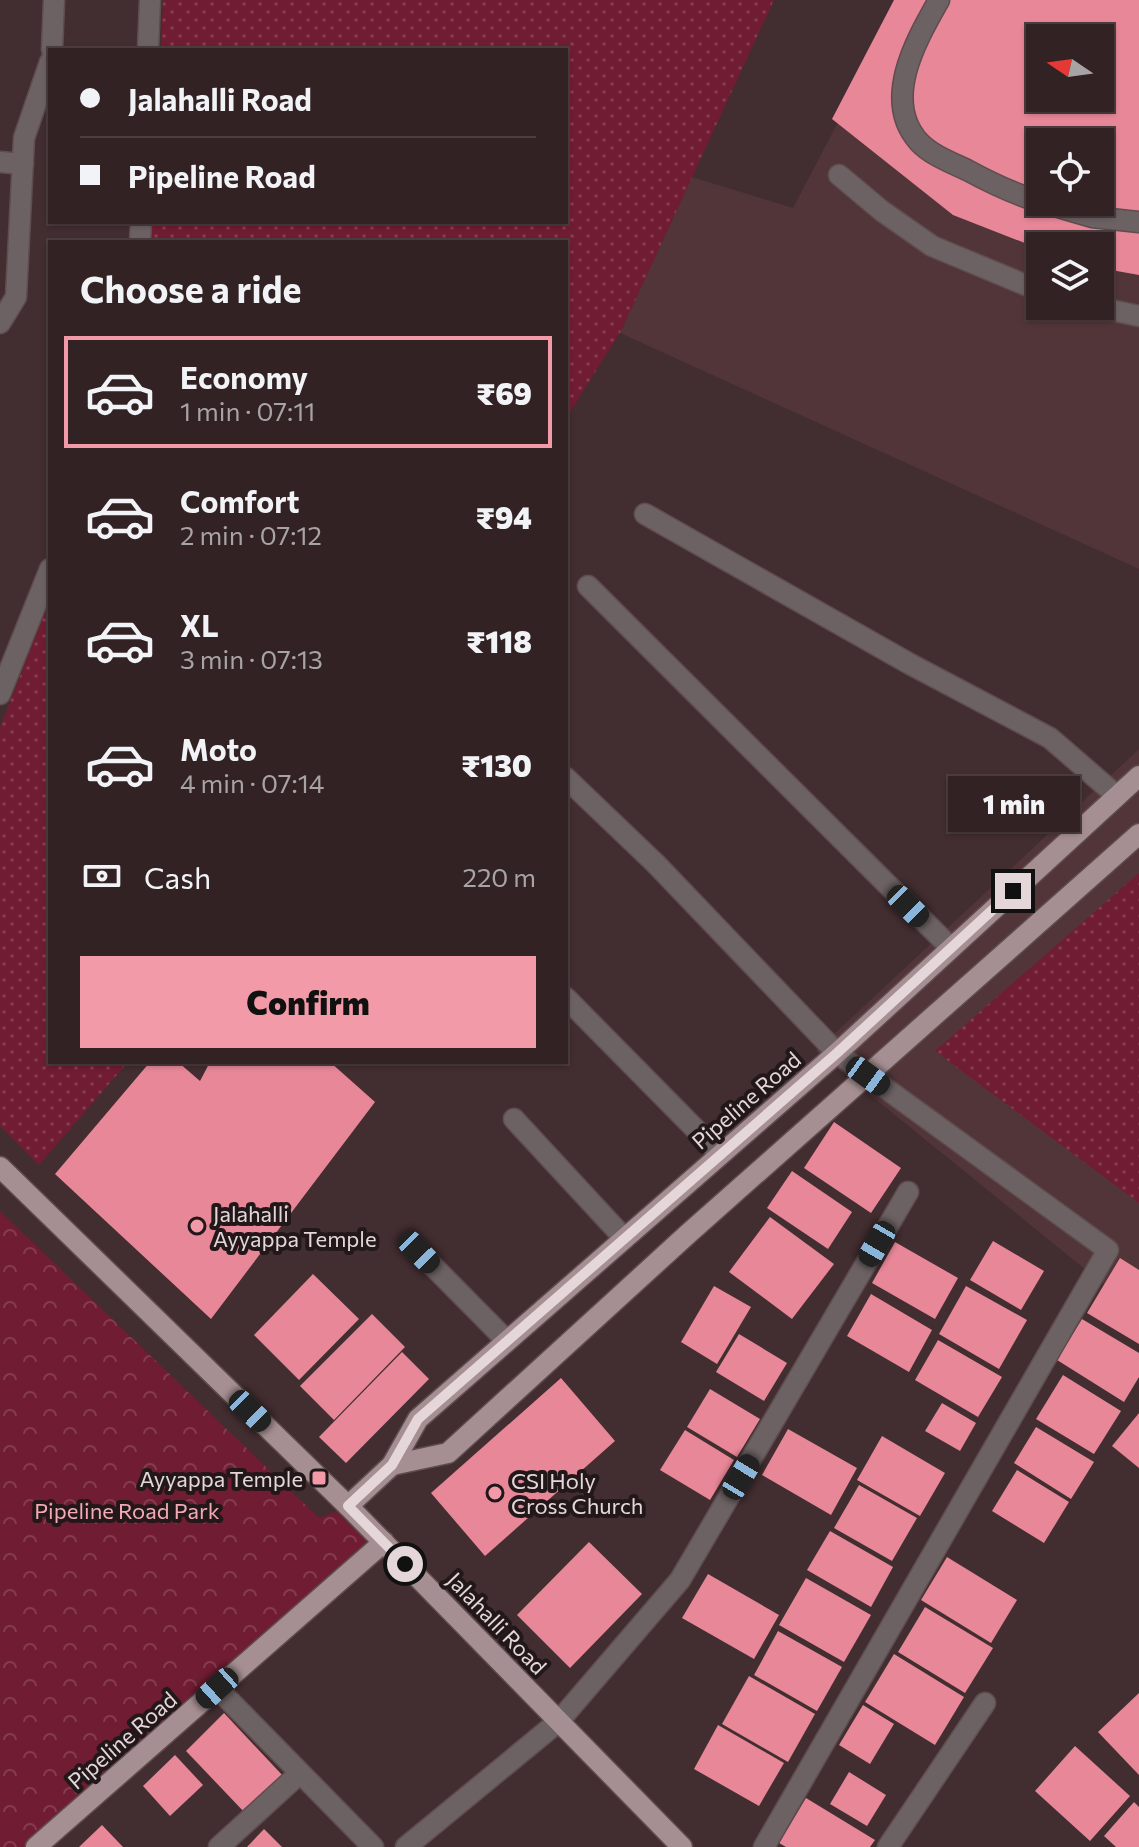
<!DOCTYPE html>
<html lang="en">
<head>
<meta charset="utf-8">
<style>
	:root { --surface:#322224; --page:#3d2f31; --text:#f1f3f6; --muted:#a8a4a6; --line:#4d3f41; --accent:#f39aa8 }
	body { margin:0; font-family:Commissioner,sans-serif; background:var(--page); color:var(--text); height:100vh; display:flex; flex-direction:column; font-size:30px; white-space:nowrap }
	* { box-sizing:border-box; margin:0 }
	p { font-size:26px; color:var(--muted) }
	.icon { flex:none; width:44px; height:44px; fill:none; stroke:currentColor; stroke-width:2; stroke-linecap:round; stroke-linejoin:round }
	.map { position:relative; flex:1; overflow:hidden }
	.sheet { position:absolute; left:48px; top:240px; width:520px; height:824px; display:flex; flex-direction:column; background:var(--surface); border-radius:0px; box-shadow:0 2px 6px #0004,0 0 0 2px var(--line) }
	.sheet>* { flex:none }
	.top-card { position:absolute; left:48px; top:48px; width:520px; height:176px; border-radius:0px; box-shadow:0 2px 6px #0004,0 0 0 2px var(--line); display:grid; align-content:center; height:176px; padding:0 32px; background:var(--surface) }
	.needle { width:52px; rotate:283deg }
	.buttons { position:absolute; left:1026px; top:24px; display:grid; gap:16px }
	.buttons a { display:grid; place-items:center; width:88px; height:88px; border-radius:0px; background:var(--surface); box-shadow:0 2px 6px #0004,0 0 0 2px var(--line); font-size:40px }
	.end { position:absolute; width:36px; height:36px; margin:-18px; border:10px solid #e5d7d9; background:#111; box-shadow:0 0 0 4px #111 }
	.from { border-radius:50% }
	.bubble { position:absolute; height:56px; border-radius:0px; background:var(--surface); box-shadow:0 2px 6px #0004,0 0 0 2px var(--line); font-size:26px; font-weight:800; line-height:56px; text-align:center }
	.car { position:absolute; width:24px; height:48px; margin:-24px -12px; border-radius:10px; box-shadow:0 0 6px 2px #0007; background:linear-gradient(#222 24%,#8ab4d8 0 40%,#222 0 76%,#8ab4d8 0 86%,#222 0) }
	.top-card b { display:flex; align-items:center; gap:28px; height:76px; font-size:30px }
	.top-card b+b { border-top:2px solid var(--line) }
	.top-card i { width:20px; height:20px; background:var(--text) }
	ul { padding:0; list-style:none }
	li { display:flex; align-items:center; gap:24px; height:112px; margin:0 16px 12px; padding:0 16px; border:4px solid transparent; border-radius:0px }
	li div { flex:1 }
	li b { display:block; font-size:30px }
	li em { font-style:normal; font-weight:800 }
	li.active { border-color:var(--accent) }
	li>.icon { width:72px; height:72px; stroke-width:1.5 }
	h2 { padding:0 32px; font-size:36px; line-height:96px }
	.pay { display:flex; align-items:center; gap:20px; height:88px; padding:0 32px; font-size:30px }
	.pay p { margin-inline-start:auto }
	.cta { display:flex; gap:16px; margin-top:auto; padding:16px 32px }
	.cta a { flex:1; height:92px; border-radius:0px; background:var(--accent); color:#111; font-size:32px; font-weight:800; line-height:92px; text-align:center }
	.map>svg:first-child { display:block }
	.built { fill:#523539; fill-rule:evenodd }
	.grass { fill:url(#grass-dots) }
	.park { fill:url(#park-crowns) }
	.building { fill:#e78798; fill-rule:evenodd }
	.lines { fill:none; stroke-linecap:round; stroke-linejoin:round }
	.minor-casing { stroke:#5f4c4e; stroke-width:23 }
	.major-casing { stroke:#5f4c4e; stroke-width:23 }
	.minor { stroke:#6d6263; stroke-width:20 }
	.major { stroke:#a68f92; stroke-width:20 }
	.route { stroke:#e5d7d9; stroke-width:10 }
	.poi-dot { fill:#f39aa8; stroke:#22181a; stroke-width:3 }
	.labels { text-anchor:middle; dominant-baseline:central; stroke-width:8; stroke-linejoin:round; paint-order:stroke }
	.street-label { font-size:22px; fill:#e5d7d9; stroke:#22181a }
	.poi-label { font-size:22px; fill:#e5d7d9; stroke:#22181a; text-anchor:start }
	.park-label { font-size:22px; fill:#f4aab5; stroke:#22181a }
</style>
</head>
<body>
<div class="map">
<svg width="1139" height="1847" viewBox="0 0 1139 1847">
	<defs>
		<pattern id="grass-dots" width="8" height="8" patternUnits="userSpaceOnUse" patternTransform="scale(2)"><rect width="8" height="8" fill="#701c32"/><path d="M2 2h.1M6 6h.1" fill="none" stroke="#843c4f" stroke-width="1.8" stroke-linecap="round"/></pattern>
		<pattern id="park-crowns" width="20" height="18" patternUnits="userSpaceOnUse" patternTransform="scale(2)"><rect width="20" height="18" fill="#701c32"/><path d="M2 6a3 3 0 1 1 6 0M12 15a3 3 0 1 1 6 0" fill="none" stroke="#843c4f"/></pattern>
	</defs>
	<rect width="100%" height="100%" fill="#422d30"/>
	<g class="built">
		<path d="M902,0H1139V569L620,333L692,177L793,208ZM1040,38H1100V98H1040ZM1040,142H1100V202H1040ZM1040,246H1100V306H1040Z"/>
		<path d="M1139,749V1313L816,1051Z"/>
	</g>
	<g class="grass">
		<path d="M163,0H774L620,333L566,418V242H151L152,222H566V50H161Z"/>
		<path d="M50,600V1062H128L39,1165L0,1126V727Z"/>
		<path d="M1139,873V1203L935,1051Z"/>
	</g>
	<path class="park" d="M0,1211L319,1518L337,1511L372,1544L26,1847H0Z"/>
	<g class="building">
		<path d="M894,0H1139V275L1100,268V246H1040V249L953,215L832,119ZM1040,38H1100V98H1040ZM1040,142H1100V202H1040Z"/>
		<path d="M150,1062H178L200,1081L210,1062H330L375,1102L211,1319L55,1174Z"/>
		<path d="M834,1122L901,1168L871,1213L804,1168Z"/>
		<path d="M792,1171L852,1212L828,1249L767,1208Z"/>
		<path d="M770,1217L834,1264L792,1319L729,1272Z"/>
		<path d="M993,1241L1044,1271L1021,1310L970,1280Z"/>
		<path d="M895,1242L958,1278L935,1319L872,1283Z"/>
		<path d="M1120,1258L1139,1270V1344L1087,1313Z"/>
		<path d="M313,1274L359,1319L299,1380L254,1335Z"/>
		<path d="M714,1286L751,1307L717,1364L681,1342Z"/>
		<path d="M966,1286L1027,1320L999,1369L939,1334Z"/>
		<path d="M871,1294L932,1330L909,1372L847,1336Z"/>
		<path d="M372,1314L405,1347L334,1420L300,1386Z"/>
		<path d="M1082,1319L1139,1353V1377L1124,1402L1057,1360Z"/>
		<path d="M739,1334L787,1363L764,1401L716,1372Z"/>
		<path d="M938,1340L1002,1377L978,1417L915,1380Z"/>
		<path d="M402,1352L429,1379L346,1463L319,1437Z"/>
		<path d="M1063,1375L1121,1411L1094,1454L1036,1419Z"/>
		<path d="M561,1378L615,1441L485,1556L431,1493Z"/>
		<path d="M710,1389L760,1419L737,1457L687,1427Z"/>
		<path d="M942,1403L976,1423L960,1451L925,1431Z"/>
		<path d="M1139,1413V1468L1112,1446Z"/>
		<path d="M1036,1427L1094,1462L1071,1499L1014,1463Z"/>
		<path d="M788,1429L857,1468L831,1515L762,1475Z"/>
		<path d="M685,1430L734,1460L710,1500L660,1470Z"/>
		<path d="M882,1436L945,1473L920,1516L857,1480Z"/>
		<path d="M1017,1470L1069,1502L1044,1543L992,1511Z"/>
		<path d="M859,1485L917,1518L892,1561L834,1528Z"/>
		<path d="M830,1531L893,1567L871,1607L807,1570Z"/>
		<path d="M589,1542L642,1594L570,1668L517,1615Z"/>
		<path d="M947,1557L1017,1600L991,1643L921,1600Z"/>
		<path d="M708,1574L779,1615L754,1659L682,1618Z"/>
		<path d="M806,1578L871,1615L844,1662L779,1625Z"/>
		<path d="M925,1607L993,1648L965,1693L898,1652Z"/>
		<path d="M778,1631L842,1667L817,1711L754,1675Z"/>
		<path d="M894,1654L964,1697L935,1745L865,1702Z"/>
		<path d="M749,1676L815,1714L788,1762L722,1724Z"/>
		<path d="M1139,1693V1775L1098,1732Z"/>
		<path d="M863,1705L894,1724L870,1764L839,1745Z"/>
		<path d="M224,1713L284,1777L246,1814L186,1751Z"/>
		<path d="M718,1725L784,1763L759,1806L694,1769Z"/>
		<path d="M1075,1746L1130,1796L1090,1841L1035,1791Z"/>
		<path d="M175,1755L203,1785L170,1816L143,1786Z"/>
		<path d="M849,1772L886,1795L867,1826L830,1804Z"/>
		<path d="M806,1798L875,1840L870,1847H786L779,1843Z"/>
		<path d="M1134,1802L1139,1807V1847H1116L1104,1836Z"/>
		<path d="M102,1825L123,1847H79Z"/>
		<path d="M264,1829L282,1847H247Z"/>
	</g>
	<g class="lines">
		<g class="minor-casing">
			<g id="minor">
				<path d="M939,0C917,39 881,100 919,142C931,155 952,163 967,170C991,183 1014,194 1040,202"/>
				<path d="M52,50L54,0"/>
				<path d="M148,50L150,0"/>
				<path d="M0,162L23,164"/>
				<path d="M839,175L882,211L932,246L1040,291"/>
				<path d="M1041,202L1092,217L1139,222"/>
				<path d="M140,242L141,222"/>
				<path d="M1092,306L1139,316"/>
				<path d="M0,323L16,297L24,138L50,62"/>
				<path d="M645,514L910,664L1050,738L1117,796"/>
				<path d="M588,586L951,948"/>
				<path d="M0,694L50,569"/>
				<path d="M566,778L656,864L837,1053L1108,1250L764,1847"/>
				<path d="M566,998L720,1154"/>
				<path d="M514,1119L624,1238"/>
				<path d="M419,1252L507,1341"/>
				<path d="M217,1688L373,1847"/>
				<path d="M219,1847L299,1774"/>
				<path d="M406,1847L559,1721L680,1580L908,1192"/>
				<path d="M888,1847L985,1703"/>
			</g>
		</g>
		<g class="major-casing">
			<g id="major">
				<path d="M0,1167L348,1506L682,1847"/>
				<path d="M392,1465L448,1453L689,1233L1139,834"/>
				<path d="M348,1506L392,1465L418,1419L837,1053L1139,776"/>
				<path d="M36,1847L384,1542"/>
			</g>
		</g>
		<use href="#minor" class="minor"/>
		<use href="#major" class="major"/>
	</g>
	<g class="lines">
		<path class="route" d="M405,1564L348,1506L392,1465L418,1419L837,1053L1013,891"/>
	</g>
	<g class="poi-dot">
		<circle cx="197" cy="1226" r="8"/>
		<rect x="311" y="1470" width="16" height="16" rx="4"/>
		<circle cx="495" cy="1493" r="8"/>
	</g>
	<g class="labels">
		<g class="street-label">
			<text transform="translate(746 1100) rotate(-41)">Pipeline Road</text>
			<text transform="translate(497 1623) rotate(46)">Jalahalli Road</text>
			<text transform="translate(122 1740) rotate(-41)">Pipeline Road</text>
		</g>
		<g class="poi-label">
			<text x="213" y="1213">Jalahalli<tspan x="213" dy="25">Ayyappa Temple</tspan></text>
			<text x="303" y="1478" text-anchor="end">Ayyappa Temple</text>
			<text x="511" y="1480">CSI Holy<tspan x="511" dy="25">Cross Church</tspan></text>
		</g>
		<g class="park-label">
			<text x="127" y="1510">Pipeline Road Park</text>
		</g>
	</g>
</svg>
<div class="buttons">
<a><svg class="needle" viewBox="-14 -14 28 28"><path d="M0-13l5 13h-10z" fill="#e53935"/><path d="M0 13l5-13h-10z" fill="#a8a4a6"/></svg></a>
<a><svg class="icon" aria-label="locate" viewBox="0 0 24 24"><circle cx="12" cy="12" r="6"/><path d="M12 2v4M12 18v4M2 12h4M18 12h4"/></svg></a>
<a><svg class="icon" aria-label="layers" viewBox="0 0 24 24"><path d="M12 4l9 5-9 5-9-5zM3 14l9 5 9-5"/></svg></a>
</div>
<i class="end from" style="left:405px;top:1564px"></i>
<i class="end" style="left:1013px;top:891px"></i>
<div class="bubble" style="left:948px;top:776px;width:132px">1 min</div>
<i class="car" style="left:908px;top:906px;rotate:135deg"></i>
<i class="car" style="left:868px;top:1076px;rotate:126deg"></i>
<i class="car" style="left:877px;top:1244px;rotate:210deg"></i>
<i class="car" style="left:419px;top:1252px;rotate:136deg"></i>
<i class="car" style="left:250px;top:1411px;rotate:134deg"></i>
<i class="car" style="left:741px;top:1477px;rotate:31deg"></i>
<i class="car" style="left:217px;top:1688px;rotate:228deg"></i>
<div class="top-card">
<b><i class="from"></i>Jalahalli Road</b>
<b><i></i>Pipeline Road</b>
</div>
<section class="sheet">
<h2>Choose a ride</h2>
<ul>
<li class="active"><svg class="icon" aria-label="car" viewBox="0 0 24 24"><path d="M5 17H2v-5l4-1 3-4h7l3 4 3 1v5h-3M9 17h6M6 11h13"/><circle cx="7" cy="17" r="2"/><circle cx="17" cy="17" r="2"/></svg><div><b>Economy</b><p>1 min · 07:11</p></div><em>₹69</em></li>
<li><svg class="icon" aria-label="car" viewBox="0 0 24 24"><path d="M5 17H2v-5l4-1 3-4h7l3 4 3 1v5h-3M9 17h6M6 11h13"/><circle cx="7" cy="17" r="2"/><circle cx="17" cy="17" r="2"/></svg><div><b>Comfort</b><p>2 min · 07:12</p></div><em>₹94</em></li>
<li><svg class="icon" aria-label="car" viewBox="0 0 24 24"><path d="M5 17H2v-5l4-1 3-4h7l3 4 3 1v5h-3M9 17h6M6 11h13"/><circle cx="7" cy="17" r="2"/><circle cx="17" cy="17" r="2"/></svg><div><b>XL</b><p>3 min · 07:13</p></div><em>₹118</em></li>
<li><svg class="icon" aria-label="car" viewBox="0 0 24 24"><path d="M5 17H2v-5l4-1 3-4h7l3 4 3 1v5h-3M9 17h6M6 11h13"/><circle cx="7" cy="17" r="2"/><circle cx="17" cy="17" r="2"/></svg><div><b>Moto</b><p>4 min · 07:14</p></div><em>₹130</em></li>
</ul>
<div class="pay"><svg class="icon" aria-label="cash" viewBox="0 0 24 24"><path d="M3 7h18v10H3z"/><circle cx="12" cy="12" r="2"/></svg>Cash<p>220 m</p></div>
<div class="cta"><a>Confirm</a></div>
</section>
</div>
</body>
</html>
